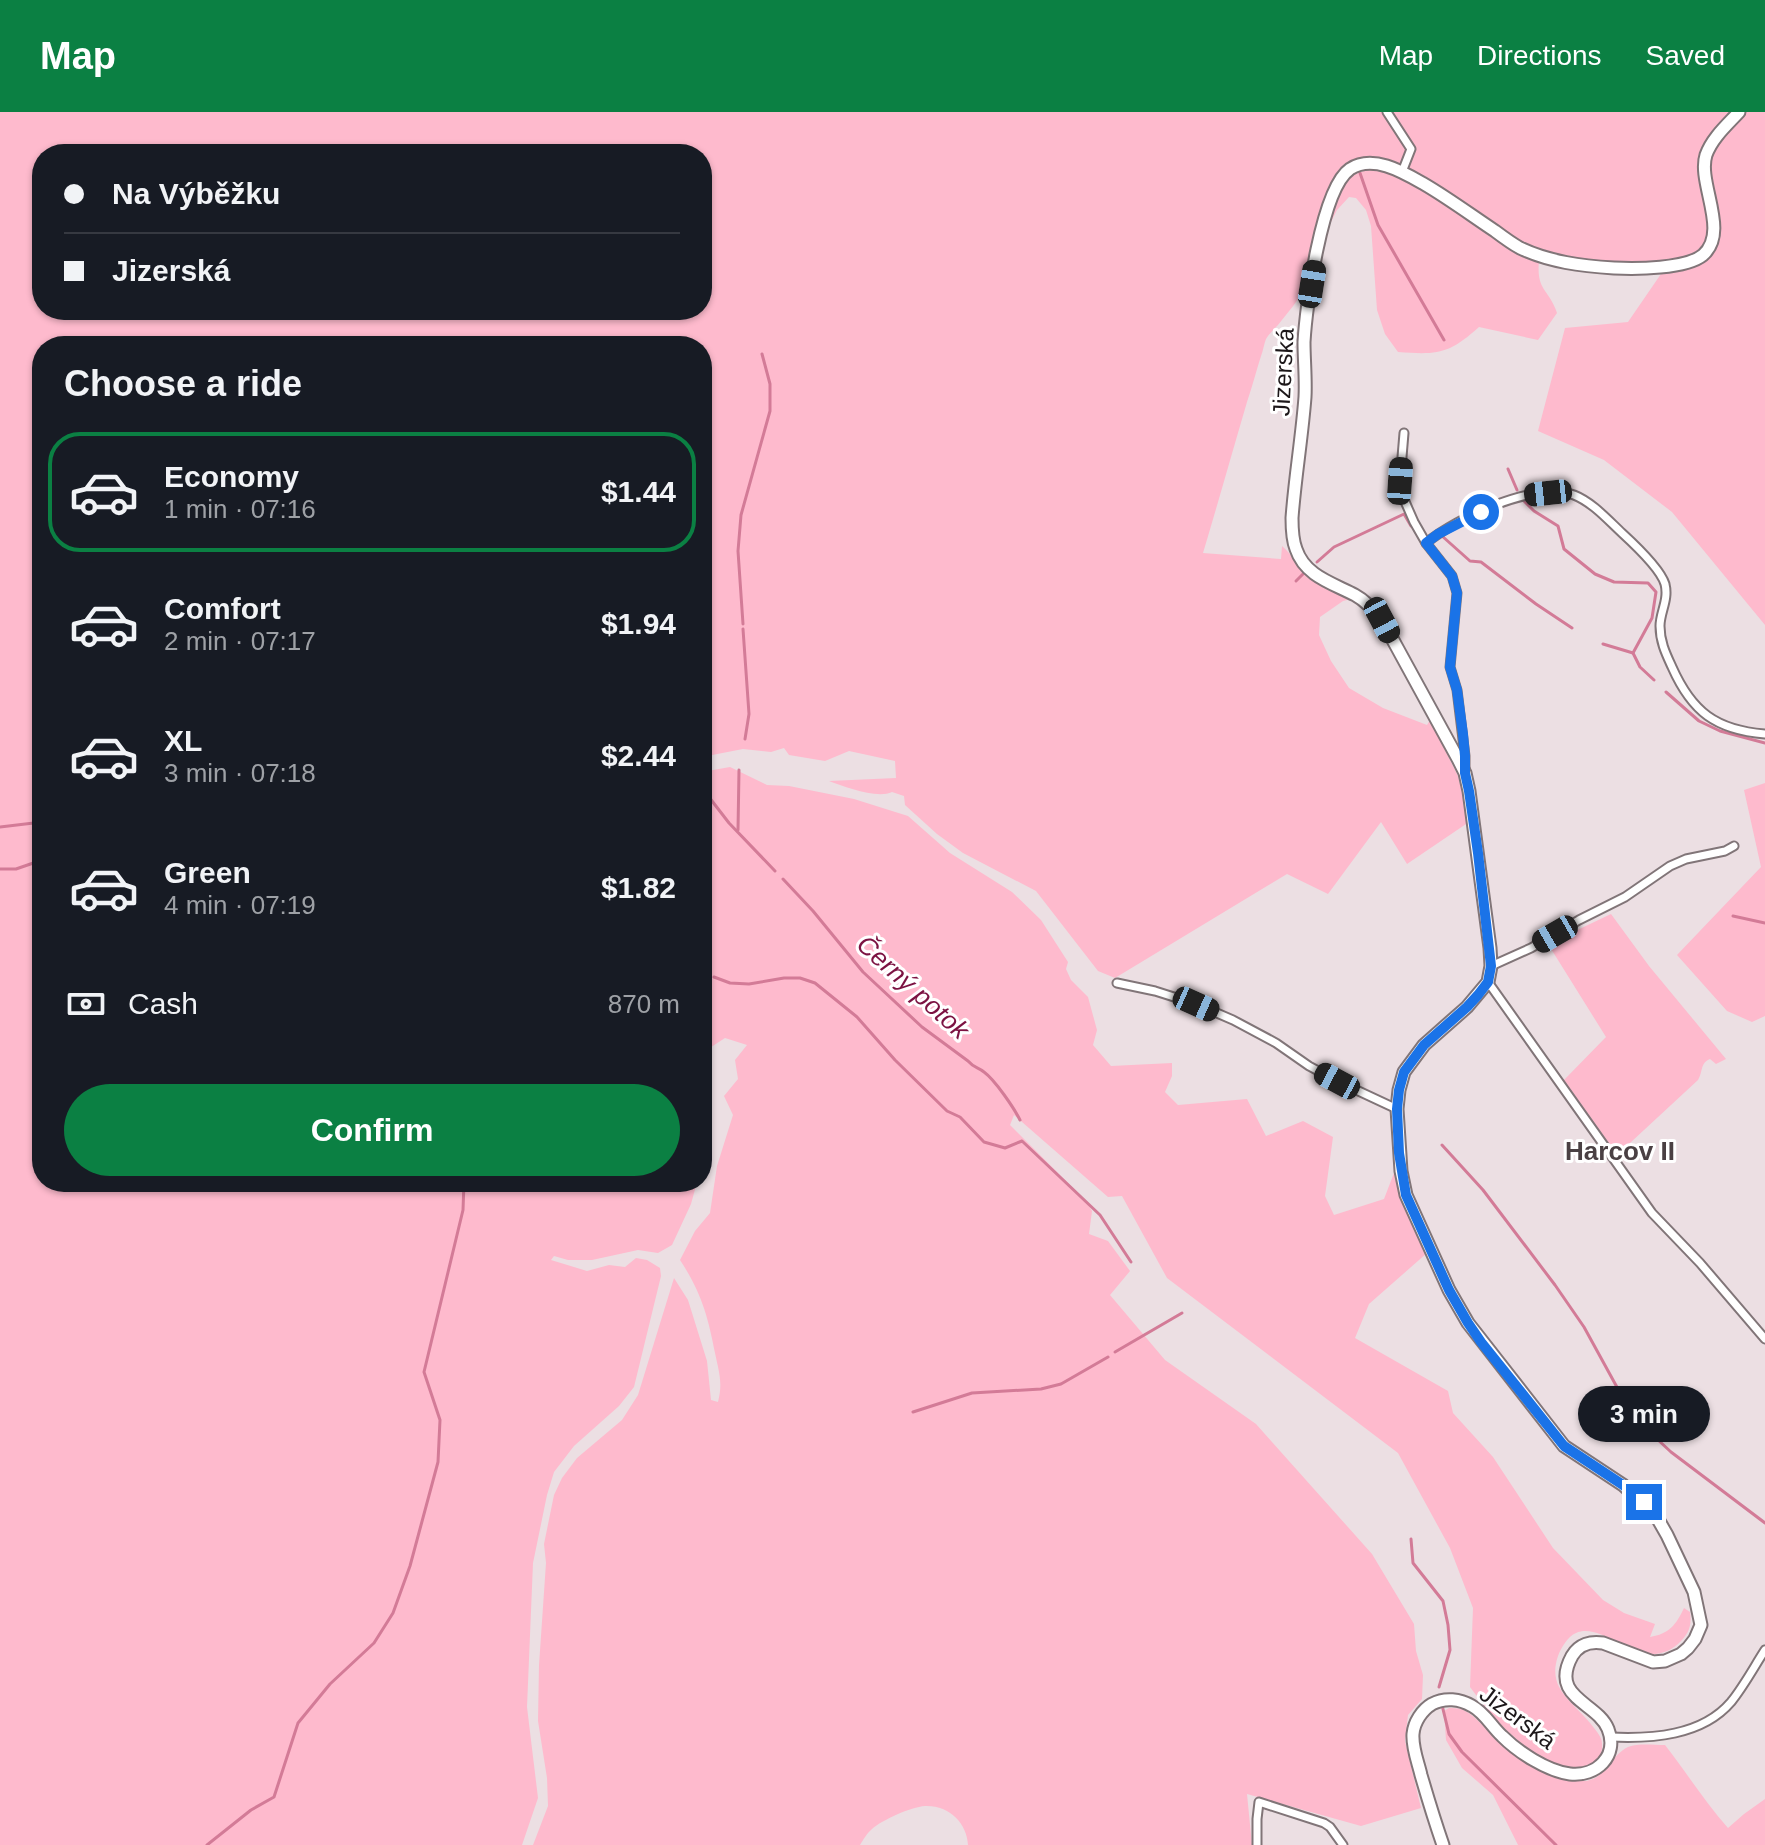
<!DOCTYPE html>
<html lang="en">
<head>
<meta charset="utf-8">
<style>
	:root { --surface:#171b24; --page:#242831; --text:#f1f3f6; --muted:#9ea1a6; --line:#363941; --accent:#0b8043 }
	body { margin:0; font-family:Helvetica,sans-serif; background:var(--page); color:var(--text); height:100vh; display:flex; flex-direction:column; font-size:30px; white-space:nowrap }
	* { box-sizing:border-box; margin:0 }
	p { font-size:26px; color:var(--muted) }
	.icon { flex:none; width:44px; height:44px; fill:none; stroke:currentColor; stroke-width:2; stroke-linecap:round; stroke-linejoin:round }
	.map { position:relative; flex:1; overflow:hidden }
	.drawer { position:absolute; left:32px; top:224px; width:680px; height:856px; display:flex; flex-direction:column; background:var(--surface); border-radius:32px; box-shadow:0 2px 6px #0004 }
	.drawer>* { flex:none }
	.guide { position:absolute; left:32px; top:32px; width:680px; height:176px; border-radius:32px; box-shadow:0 2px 6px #0004; display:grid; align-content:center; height:176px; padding:0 32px; background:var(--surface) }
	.end { position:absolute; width:36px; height:36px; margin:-18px; border:10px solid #1a73e8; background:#fff; box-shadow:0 0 0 4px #fff }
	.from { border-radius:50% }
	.bubble { position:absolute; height:56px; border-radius:28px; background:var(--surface); box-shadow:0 2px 6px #0004; font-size:26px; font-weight:600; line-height:56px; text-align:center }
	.car { position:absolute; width:24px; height:48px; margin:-24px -12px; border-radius:10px; box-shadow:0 0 6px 2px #0007; background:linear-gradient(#222 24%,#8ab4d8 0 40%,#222 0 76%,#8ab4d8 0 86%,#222 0) }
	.guide b { display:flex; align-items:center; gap:28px; height:76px; font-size:30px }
	.guide b+b { border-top:2px solid var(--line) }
	.guide i { width:20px; height:20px; background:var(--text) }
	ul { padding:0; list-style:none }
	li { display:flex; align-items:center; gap:24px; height:120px; margin:0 16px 12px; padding:0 16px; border:4px solid transparent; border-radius:32px }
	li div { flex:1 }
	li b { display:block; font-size:30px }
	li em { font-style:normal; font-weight:600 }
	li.on { border-color:var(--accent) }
	li>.icon { width:72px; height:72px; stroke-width:1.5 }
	h2 { padding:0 32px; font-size:36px; line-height:96px }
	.pay { display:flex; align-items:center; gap:20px; height:88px; padding:0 32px; font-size:30px }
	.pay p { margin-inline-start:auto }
	.cta { display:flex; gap:16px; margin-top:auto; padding:16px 32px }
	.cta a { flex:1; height:92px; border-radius:48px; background:var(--accent); color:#fff; font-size:32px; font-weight:600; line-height:92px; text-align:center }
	header { display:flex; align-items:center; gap:48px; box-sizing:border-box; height:112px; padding:0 40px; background:var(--accent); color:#fff }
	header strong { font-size:38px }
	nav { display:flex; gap:44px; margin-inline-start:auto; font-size:28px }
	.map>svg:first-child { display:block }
	.green { fill:#febacd; fill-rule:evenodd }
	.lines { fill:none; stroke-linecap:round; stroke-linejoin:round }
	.stream { stroke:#d37b97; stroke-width:3 }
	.street-casing { stroke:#817578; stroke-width:11 }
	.secondary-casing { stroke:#817578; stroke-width:15 }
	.street { stroke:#fff; stroke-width:7 }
	.secondary { stroke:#fff; stroke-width:11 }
	.route { stroke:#1a73e8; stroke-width:10 }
	.labels { text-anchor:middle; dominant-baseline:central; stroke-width:6; stroke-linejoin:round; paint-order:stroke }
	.street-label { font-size:24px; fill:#1c1719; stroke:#fff }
	.water-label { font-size:26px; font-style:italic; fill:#7c1242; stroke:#fff }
	.neighbourhood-label { font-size:26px; font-weight:bold; fill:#4a4043; stroke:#fff }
</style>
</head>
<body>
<header>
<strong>Map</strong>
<nav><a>Map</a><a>Directions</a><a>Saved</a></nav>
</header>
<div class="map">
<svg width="1765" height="1733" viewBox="0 0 1765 1733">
	<rect width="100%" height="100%" fill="#ecdfe3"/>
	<g class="green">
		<path d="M0,0H1732C1718,14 1702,30 1699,50C1697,73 1720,119 1700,138C1687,150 1665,148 1648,149C1606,153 1563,149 1524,132C1485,114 1386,18 1345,55C1321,77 1316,113 1311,144C1309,153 1309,164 1305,173C1299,189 1288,200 1278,213C1274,217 1269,222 1266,227C1264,232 1263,239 1261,244C1256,260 1252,275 1247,290C1232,341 1218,391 1203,441L1281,447L1282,434C1293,443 1295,452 1303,461C1314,472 1337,481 1351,487L1343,489L1320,505L1319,523L1331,549L1349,576L1383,596L1427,613L1430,608L1458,664L1469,710L1407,752L1381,710L1328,782L1287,762L1115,866L1098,859L1036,779L963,741L937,722L905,693L904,684L892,680C877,687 845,675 829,669L896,666L895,649L849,639L825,649L789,643L784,636L771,640L743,637L702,645V234H42V1070H697L691,1092L672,1133L658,1141L638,1138L592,1148H568L554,1144L551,1148L587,1159L609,1153L625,1155L636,1146L647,1148L660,1156L661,1164L634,1275L619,1294L574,1334L554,1360L547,1383L533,1451L527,1595L538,1686L522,1733H0ZM42,42H702V198H42Z"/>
		<path d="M1746,0H1765V513L1672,400L1604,348L1538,319L1565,216L1628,210L1663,159C1711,155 1725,137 1716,88C1714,76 1709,63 1710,51C1712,31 1733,14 1746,0Z"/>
		<path d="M1374,57C1428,69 1468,114 1515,140C1523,143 1531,146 1539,149C1536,179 1549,177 1557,201L1538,228L1479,215C1449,242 1438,243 1398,240L1385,222L1377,198L1371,114L1366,98L1356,86L1349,85L1337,98L1326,120C1335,89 1337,61 1374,57Z"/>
		<path d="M730,655L767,673L789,674L854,687L908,704L950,741L1012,780L1041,808L1068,850L1066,857L1071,868L1088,885L1097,918L1093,933L1111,954L1172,951V964L1165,980L1178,993L1247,987L1266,1024L1303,1009L1333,1025L1325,1084L1334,1103L1384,1087L1394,1061L1398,1078L1427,1141L1369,1192L1355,1226L1448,1279L1453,1301L1493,1345L1553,1436L1603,1488L1624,1501L1655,1512L1650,1525C1669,1522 1676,1513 1684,1496L1690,1500C1692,1514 1689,1522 1678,1532C1640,1564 1605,1508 1576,1521C1568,1524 1561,1536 1558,1544C1546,1579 1576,1591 1594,1616C1597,1620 1602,1625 1602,1632C1603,1640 1599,1648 1592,1652C1563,1668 1521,1633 1501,1613C1490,1602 1480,1588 1470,1575L1473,1496L1450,1436L1398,1341L1167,1166L1122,1084L1108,1085L1014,1003L1010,1013L1086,1089L1092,1099L1089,1122L1108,1129L1130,1159L1110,1183L1165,1248L1256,1312L1372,1442L1414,1512L1416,1539L1423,1563L1422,1587L1408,1603L1405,1629L1421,1696L1361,1714L1247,1682L1252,1733H968C967,1711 949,1693 925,1694C911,1695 882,1708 872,1717C867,1721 863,1728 860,1733H533L548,1694L547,1666L538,1609L539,1553L546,1451L544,1432L554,1383L562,1366L577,1346L622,1308L638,1283L674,1166L688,1188L707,1249L711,1288L718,1290C723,1271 719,1260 715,1241C708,1204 701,1180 680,1148L695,1119L710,1101L717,1054L733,1003L724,984L738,967L735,948L747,933L725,926L702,941V660Z"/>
		<path d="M1765,671V904L1752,910L1727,899L1677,843L1761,755L1744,678Z"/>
		<path d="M1611,802L1649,854L1726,947L1716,952L1710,947C1700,951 1703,960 1698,968L1617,1043L1564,968L1606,925L1548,832Z"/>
		<path d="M1449,1596C1453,1596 1457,1596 1461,1597C1475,1602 1488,1620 1498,1629C1521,1649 1550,1667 1580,1669C1605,1671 1609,1644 1628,1635C1638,1631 1653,1633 1665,1633C1686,1660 1705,1690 1728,1716L1744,1702L1765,1687V1733H1518L1493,1683L1462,1656L1446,1628L1444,1599Z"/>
	</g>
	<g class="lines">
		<g class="stream">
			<path d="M1360,61L1378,113L1444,228"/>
			<path d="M1508,357L1517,378"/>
			<path d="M1524,389L1534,399L1558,414L1564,437L1595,462L1614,470L1648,471L1656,480L1652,506L1633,541L1640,555L1654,568"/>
			<path d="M1442,424L1470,449L1481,450L1536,492L1572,516"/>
			<path d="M1317,450L1334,435L1404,402L1411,414"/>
			<path d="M1296,469L1304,461"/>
			<path d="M743,512L738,439L741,403L770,299V272L762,242"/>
			<path d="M743,517L749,602L745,627"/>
			<path d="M1603,532L1633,541"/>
			<path d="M1666,580L1699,609L1720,619L1765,631"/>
			<path d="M702,676L729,711L775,759"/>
			<path d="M0,715L42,710"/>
			<path d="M738,718L739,658"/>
			<path d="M0,757H16L42,748"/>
			<path d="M783,767L813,799L863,860L922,915L968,949C974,956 978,955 984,960C995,968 1014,996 1020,1008"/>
			<path d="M1733,804L1765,811"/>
			<path d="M714,865L730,871L749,872L784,866H800L815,871L857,905L895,948L947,999L960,1005L984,1030L1005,1036L1022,1029L1100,1103L1131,1150"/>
			<path d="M1442,1033L1483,1078L1555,1173L1584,1215L1624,1288L1642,1313L1671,1340L1765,1411"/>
			<path d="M1115,1240L1182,1201"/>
			<path d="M913,1300L972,1281L1041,1277L1061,1272L1108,1245"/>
			<path d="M1411,1427L1413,1451L1443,1489L1448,1513L1450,1538L1439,1575"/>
			<path d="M1442,1593L1449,1622L1462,1640L1556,1733"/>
			<path d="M207,1733L251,1698L274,1685L298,1611L330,1572L374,1531L393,1501L410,1454L438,1350L440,1308L424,1260L463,1098L464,1070"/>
		</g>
		<g class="street-casing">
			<g id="street">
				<path d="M1387,0L1411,37L1402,60"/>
				<path d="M1404,321L1400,369L1403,385L1414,410L1426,431L1452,464L1457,481L1450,555L1457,578L1465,644V659"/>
				<path d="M1426,431C1457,406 1534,369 1574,383C1592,390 1608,408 1622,421C1634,432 1660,456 1665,472C1669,488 1660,500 1660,514C1660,530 1666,542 1672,555C1692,600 1716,618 1765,622"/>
				<path d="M1491,854L1531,836L1579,808L1625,785L1670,754L1686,747L1725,739L1734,734"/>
				<path d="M1488,870L1652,1101L1700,1151L1765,1227"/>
				<path d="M1117,871L1155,879L1196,892L1233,908L1276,931L1309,954L1337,969L1397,997"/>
				<path d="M1610,1625C1651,1627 1702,1624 1731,1590C1744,1574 1754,1555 1765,1538"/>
				<path d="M1257,1733V1707L1259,1690L1324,1711L1330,1715L1343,1733"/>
			</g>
		</g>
		<g class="secondary-casing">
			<path id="secondary" d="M1443,1733C1435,1710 1428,1687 1421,1663C1418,1650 1412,1636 1413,1622C1414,1610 1422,1598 1432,1592C1445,1585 1460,1587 1472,1594C1485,1601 1491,1614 1502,1624C1518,1640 1547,1659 1570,1662C1596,1665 1619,1644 1608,1617C1597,1590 1549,1586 1572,1544C1579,1532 1591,1529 1603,1531L1653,1550L1665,1549L1681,1542L1688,1536L1695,1527L1701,1513L1694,1480L1667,1423L1655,1402L1623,1373L1564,1334L1468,1211L1449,1178L1406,1083L1401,1059L1397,997L1399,978L1404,960L1424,933L1467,895L1488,870L1491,854L1490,836L1469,679L1465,661L1458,647L1382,508C1374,498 1366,489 1355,483C1332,471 1305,464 1296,437C1292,427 1292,416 1292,406C1295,365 1302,325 1305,285C1306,267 1304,248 1304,230C1306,195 1321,77 1350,57C1373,42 1403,60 1424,72C1448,86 1471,103 1495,119C1503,125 1511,131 1520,136C1549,150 1582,154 1614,156C1636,157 1686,157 1703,143C1730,119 1697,71 1706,43C1712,26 1727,13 1739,0"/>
		</g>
		<use href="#street" class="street"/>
		<use href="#secondary" class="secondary"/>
	</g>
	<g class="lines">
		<path class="route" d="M1481,400L1438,422L1426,431L1452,464L1457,481L1450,555L1457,578L1463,622L1465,644V661L1469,679L1478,741L1491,854L1488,870L1478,883L1467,895L1424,933L1404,960L1399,978L1397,997L1399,1041L1406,1083L1449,1178L1468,1211L1481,1230L1564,1334L1623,1373L1644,1390"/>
	</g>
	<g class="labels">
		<g class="street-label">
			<text transform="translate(1283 260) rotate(-87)">Jizerská</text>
			<text transform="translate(1518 1605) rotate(37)">Jizerská</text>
		</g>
		<g class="water-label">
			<text transform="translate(913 875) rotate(42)">Černý potok</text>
		</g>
		<g class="neighbourhood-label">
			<text x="1620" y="1039">Harcov II</text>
		</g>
	</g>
</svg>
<i class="end from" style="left:1481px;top:400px"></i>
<i class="end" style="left:1644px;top:1390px"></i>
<div class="bubble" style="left:1578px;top:1274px;width:132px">3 min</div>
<i class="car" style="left:1312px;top:172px;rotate:9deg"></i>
<i class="car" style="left:1400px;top:369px;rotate:4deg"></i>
<i class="car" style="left:1548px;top:381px;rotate:264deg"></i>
<i class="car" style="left:1382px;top:508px;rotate:152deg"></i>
<i class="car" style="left:1555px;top:822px;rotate:240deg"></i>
<i class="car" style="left:1196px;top:892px;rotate:114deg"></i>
<i class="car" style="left:1337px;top:969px;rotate:298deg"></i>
<div class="guide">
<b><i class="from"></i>Na Výběžku</b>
<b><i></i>Jizerská</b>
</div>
<section class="drawer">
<h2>Choose a ride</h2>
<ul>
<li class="on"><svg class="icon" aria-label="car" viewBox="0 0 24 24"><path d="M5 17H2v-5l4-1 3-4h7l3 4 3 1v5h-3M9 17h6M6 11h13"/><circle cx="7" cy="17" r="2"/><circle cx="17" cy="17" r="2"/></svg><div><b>Economy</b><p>1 min · 07:16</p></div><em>$1.44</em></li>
<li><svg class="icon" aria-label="car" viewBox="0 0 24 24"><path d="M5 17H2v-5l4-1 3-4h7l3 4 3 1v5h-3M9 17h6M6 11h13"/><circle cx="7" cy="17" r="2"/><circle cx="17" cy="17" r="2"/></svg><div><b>Comfort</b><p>2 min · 07:17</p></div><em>$1.94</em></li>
<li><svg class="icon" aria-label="car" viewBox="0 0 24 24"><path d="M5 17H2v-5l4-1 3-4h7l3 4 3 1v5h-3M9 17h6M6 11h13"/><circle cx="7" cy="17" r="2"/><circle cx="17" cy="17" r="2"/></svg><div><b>XL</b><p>3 min · 07:18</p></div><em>$2.44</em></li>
<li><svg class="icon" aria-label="car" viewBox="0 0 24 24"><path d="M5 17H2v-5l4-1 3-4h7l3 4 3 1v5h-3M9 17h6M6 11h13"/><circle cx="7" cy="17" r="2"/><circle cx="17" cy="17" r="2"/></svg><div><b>Green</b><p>4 min · 07:19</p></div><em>$1.82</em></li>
</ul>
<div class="pay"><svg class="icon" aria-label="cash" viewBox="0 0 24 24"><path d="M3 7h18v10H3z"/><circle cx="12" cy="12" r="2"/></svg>Cash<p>870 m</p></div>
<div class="cta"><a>Confirm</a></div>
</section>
</div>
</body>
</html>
